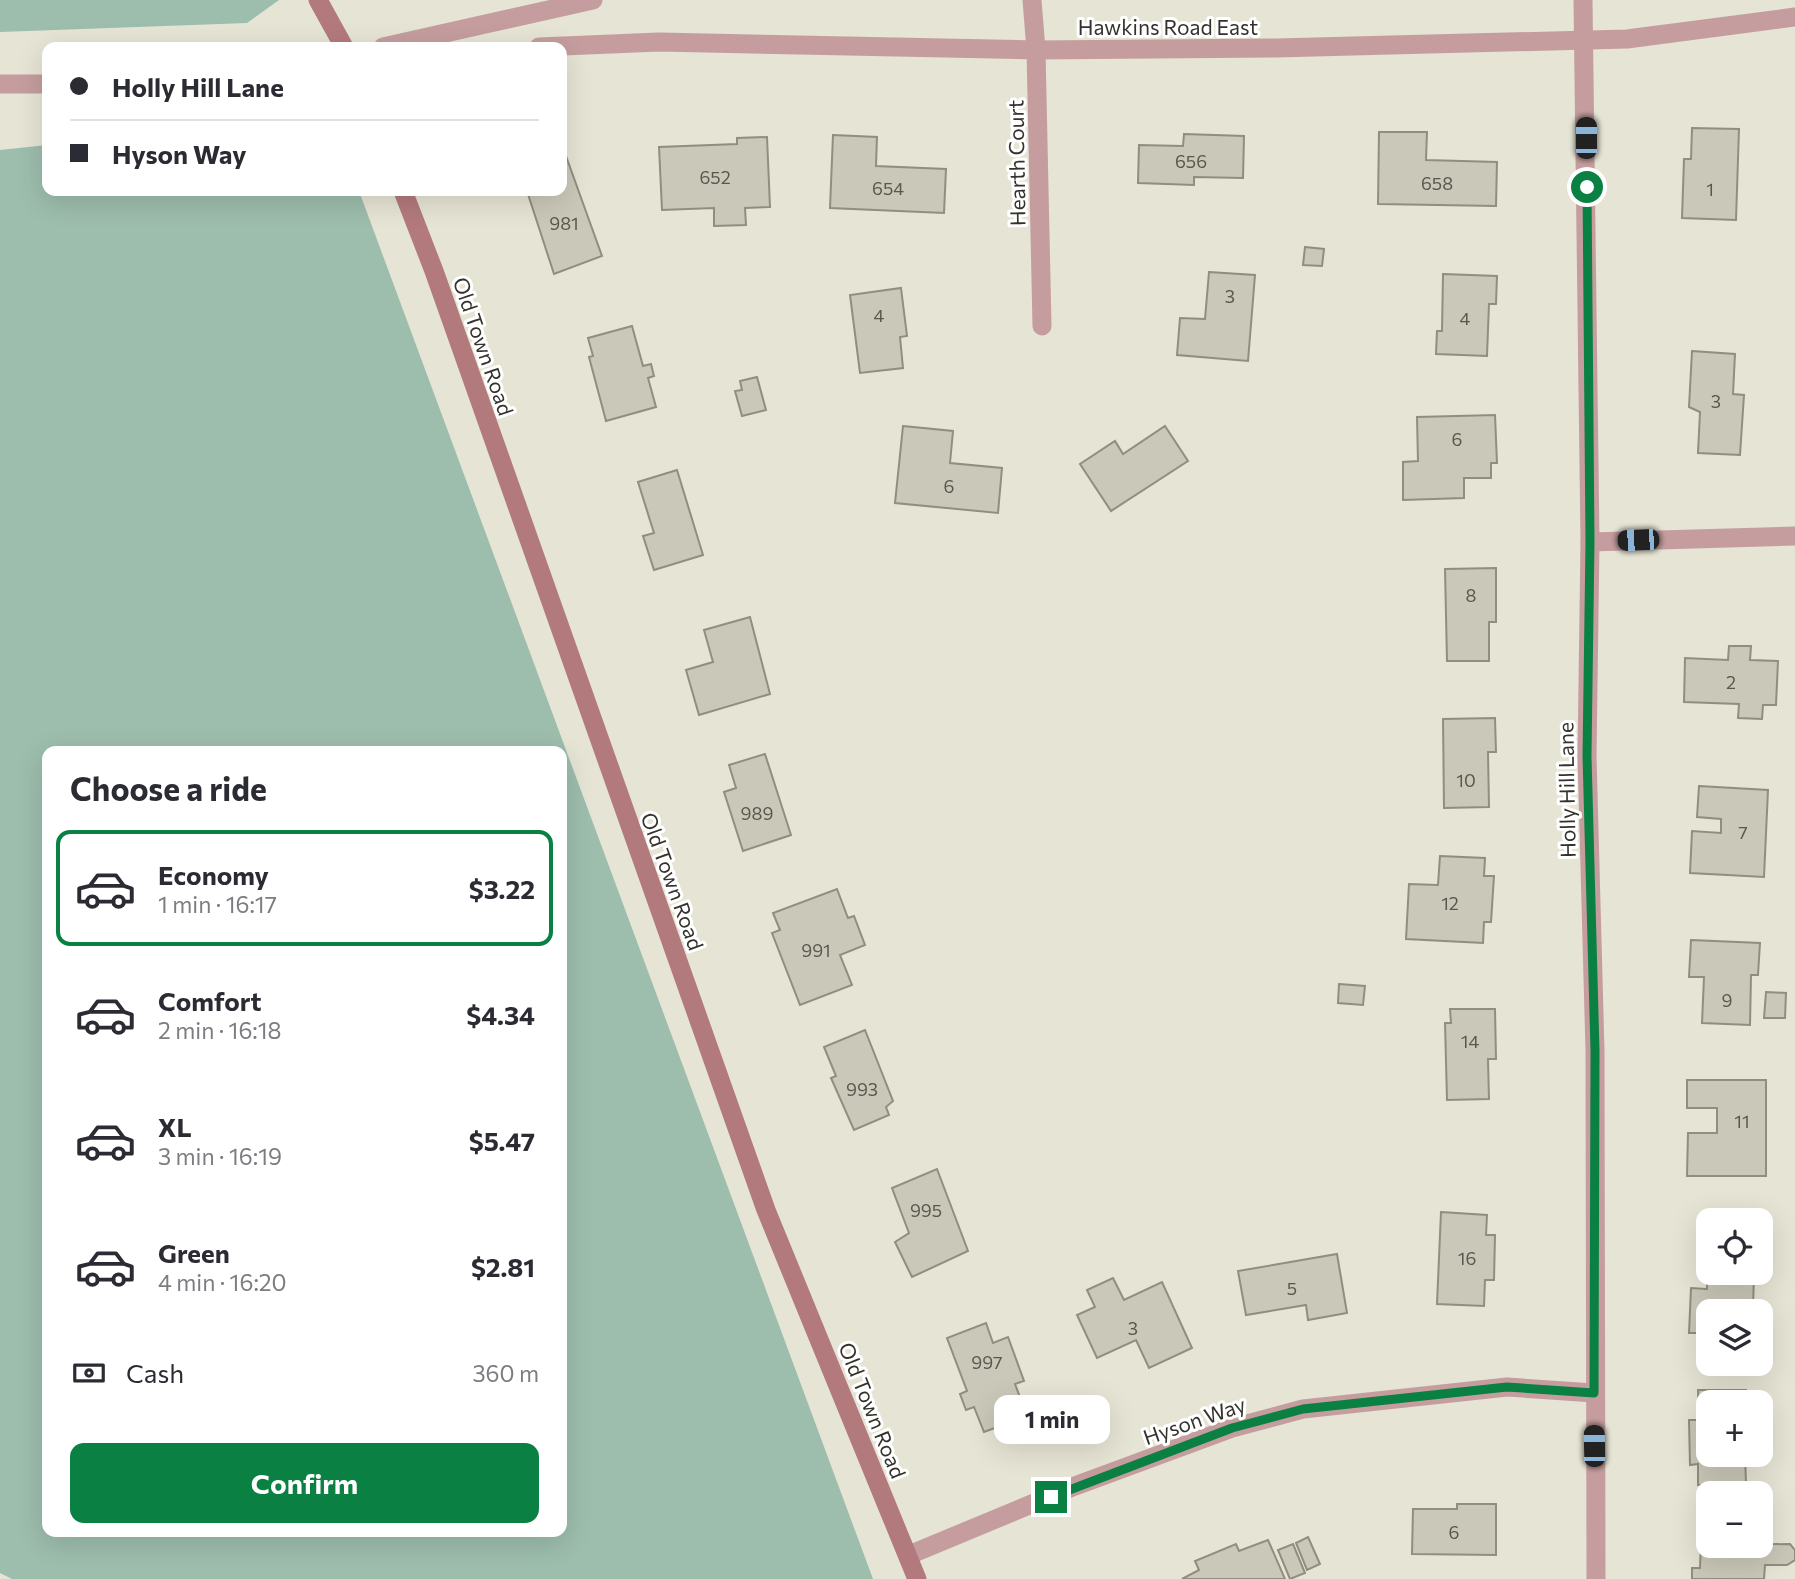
<!DOCTYPE html>
<html lang="en">
<head>
<meta charset="utf-8">
<style>
	:root { --surface:#fff; --page:#f2f2f3; --text:#2b2b33; --muted:#7c7c81; --line:#e1e1e2; --accent:#0b8043 }
	body { margin:0; font-family:Commissioner,sans-serif; background:var(--page); color:var(--text); height:100vh; display:flex; flex-direction:column; font-size:26px; white-space:nowrap }
	* { box-sizing:border-box; margin:0 }
	p { font-size:23px; color:var(--muted) }
	.icon { flex:none; width:38px; height:38px; fill:none; stroke:currentColor; stroke-width:2; stroke-linecap:round; stroke-linejoin:round }
	.map { position:relative; flex:1; overflow:hidden }
	.side { position:absolute; left:42px; top:746px; width:525px; height:791px; display:flex; flex-direction:column; background:var(--surface); border-radius:14px; box-shadow:0 7px 28px #0002 }
	.side>* { flex:none }
	.top-card { position:absolute; left:42px; top:42px; width:525px; height:154px; border-radius:14px; box-shadow:0 7px 28px #0002; display:grid; align-content:center; height:154px; padding:0 28px; background:var(--surface) }
	.fabs { position:absolute; left:1696px; top:1208px; display:grid; gap:14px }
	.fabs a { display:grid; place-items:center; width:77px; height:77px; border-radius:14px; background:var(--surface); box-shadow:0 7px 28px #0002; font-size:35px }
	.end { position:absolute; width:32px; height:32px; margin:-16px; border:9px solid #0b8043; background:#fff; box-shadow:0 0 0 4px #fff }
	.from { border-radius:50% }
	.bubble { position:absolute; height:49px; border-radius:14px; background:var(--surface); box-shadow:0 7px 28px #0002; font-size:23px; font-weight:700; line-height:49px; text-align:center }
	.car { position:absolute; width:21px; height:42px; margin:-21px -10px; border-radius:9px; box-shadow:0 0 5px 2px #0007; background:linear-gradient(#222 24%,#8ab4d8 0 40%,#222 0 76%,#8ab4d8 0 86%,#222 0) }
	.top-card b { display:flex; align-items:center; gap:24px; height:66px; font-size:26px }
	.top-card b+b { border-top:2px solid var(--line) }
	.top-card i { width:18px; height:18px; background:var(--text) }
	ul { padding:0; list-style:none }
	li { display:flex; align-items:center; gap:21px; height:116px; margin:0 14px 10px; padding:0 14px; border:4px solid transparent; border-radius:14px }
	li div { flex:1 }
	li b { display:block; font-size:26px }
	li em { font-style:normal; font-weight:700 }
	li.on { border-color:var(--accent) }
	li>.icon { width:63px; height:63px; stroke-width:1.5 }
	h2 { padding:0 28px; font-size:32px; line-height:84px }
	.pay { display:flex; align-items:center; gap:18px; height:77px; padding:0 28px; font-size:26px }
	.pay p { margin-inline-start:auto }
	.button { display:flex; gap:14px; margin-top:auto; padding:14px 28px }
	.button a { flex:1; height:80px; border-radius:14px; background:var(--accent); color:#fff; font-size:28px; font-weight:700; line-height:80px; text-align:center }
	.map>svg:first-child { display:block }
	.green { fill:#9dbdad; fill-rule:evenodd }
	.building { fill:#cac8b8; stroke:#918e80; stroke-width:2 }
	.lines { fill:none; stroke-linecap:round; stroke-linejoin:round }
	.minor { stroke:#c59d9e; stroke-width:19 }
	.tertiary { stroke:#c59d9e; stroke-width:19 }
	.secondary { stroke:#b37a7d; stroke-width:19 }
	.route { stroke:#0b8043; stroke-width:9 }
	.labels { text-anchor:middle; dominant-baseline:central; stroke-width:6; stroke-linejoin:round; paint-order:stroke }
	.number-label { font-size:18px; fill:#59584f }
	.street-label { font-size:21px; fill:#33322c; stroke:#fff }
</style>
</head>
<body>
<div class="map">
<svg width="1795" height="1579" viewBox="0 0 1795 1579">
	<rect width="100%" height="100%" fill="#e6e4d4"/>
	<g class="green">
		<path d="M0,0H279L247,23L0,32Z"/>
		<path d="M47,145V191H359L873,1579H12L0,1573V150ZM47,751H562V1531H47Z"/>
	</g>
	<g class="building">
		<path d="M1692,128L1739,129L1736,220L1682,218L1684,159H1691Z"/>
		<path d="M1379,132H1427L1426,160L1497,162L1496,206L1378,204Z"/>
		<path d="M1184,134L1244,136L1243,178L1194,177V185L1138,183L1139,145L1183,146Z"/>
		<path d="M833,135L877,137L876,166L946,169L944,213L830,208Z"/>
		<path d="M767,137L770,207L745,208L746,225L714,226V208L662,210L659,147L737,144V138Z"/>
		<path d="M562,145L602,256L554,274L527,191H562Z"/>
		<path d="M1305,247L1324,249L1322,266L1303,265Z"/>
		<path d="M1209,272L1255,275L1248,361L1177,355L1180,318L1205,319Z"/>
		<path d="M1443,274L1497,276L1496,304H1489L1487,356L1436,354L1437,331H1442Z"/>
		<path d="M901,288L907,336L900,337L903,368L860,373L850,295Z"/>
		<path d="M632,326L643,366L651,364L654,376L648,378L656,407L606,421L589,357L593,356L588,338Z"/>
		<path d="M1692,351L1735,354L1733,394L1744,395L1740,455L1698,453L1700,412L1689,407Z"/>
		<path d="M757,377L766,410L742,416L735,391L742,390L740,381Z"/>
		<path d="M1495,415L1497,463H1491V478H1464V498L1403,500V462L1418,461L1417,417Z"/>
		<path d="M903,426L953,431L950,463L1002,468L998,513L895,503Z"/>
		<path d="M1165,426L1188,461L1111,511L1080,464L1115,441L1123,454Z"/>
		<path d="M677,470L703,555L654,570L643,536L654,533L638,482Z"/>
		<path d="M1496,568V622H1489V661H1447L1445,569Z"/>
		<path d="M750,617L770,694L699,715L686,670L713,662L704,630Z"/>
		<path d="M1729,646H1751L1750,660L1778,661L1776,705H1763L1762,719L1738,718L1739,704L1684,702L1685,658L1728,660Z"/>
		<path d="M1495,718L1496,752H1488L1489,807L1444,808L1443,719Z"/>
		<path d="M765,754L791,835L743,851L724,792L736,788L729,765Z"/>
		<path d="M1699,786L1768,790L1764,877L1690,873L1692,831L1721,833V819L1697,817Z"/>
		<path d="M1440,856L1485,858L1484,876H1494L1491,922H1484L1483,943L1406,939L1409,884L1438,885Z"/>
		<path d="M837,889L848,918L854,916L865,945L840,955L852,985L800,1005L772,933L780,930L773,913Z"/>
		<path d="M1691,940L1760,943L1758,975H1751L1750,1025L1702,1023L1704,977H1689Z"/>
		<path d="M1339,984L1365,986L1363,1005L1338,1003Z"/>
		<path d="M1766,992L1786,993L1785,1018H1764Z"/>
		<path d="M1450,1009H1495L1496,1059H1488L1489,1099L1447,1100L1445,1023H1451Z"/>
		<path d="M865,1030L893,1101L886,1107L889,1115L854,1130L831,1078L836,1076L824,1047Z"/>
		<path d="M1687,1080H1766V1176H1687L1688,1133H1717V1108H1687Z"/>
		<path d="M937,1169L968,1251L912,1277L895,1242L909,1233L892,1188Z"/>
		<path d="M1441,1212L1487,1215L1486,1235H1495L1494,1280H1485L1484,1306L1437,1304Z"/>
		<path d="M1708,1246V1272H1754L1753,1311H1708V1333H1689L1691,1288L1707,1289Z"/>
		<path d="M1337,1254L1347,1313L1308,1320L1306,1305L1246,1315L1238,1271Z"/>
		<path d="M1113,1278L1124,1300L1162,1282L1192,1348L1149,1368L1136,1340L1097,1358L1077,1315L1095,1307L1087,1290Z"/>
		<path d="M986,1323L993,1343L1008,1337L1024,1381L1015,1384L1027,1416L984,1432L974,1407L966,1410L960,1394L967,1391L947,1338Z"/>
		<path d="M1698,1390H1746V1402H1708V1454H1745L1746,1484L1698,1485V1464L1690,1465L1689,1420H1699Z"/>
		<path d="M1760,1402H1765V1414H1770V1439H1764V1460H1758Z"/>
		<path d="M1457,1504H1496V1555L1412,1554L1413,1509H1457Z"/>
		<path d="M1308,1537L1320,1564L1307,1570L1296,1543Z"/>
		<path d="M1268,1540L1285,1579H1182L1199,1570L1195,1561L1236,1544L1239,1551Z"/>
		<path d="M1701,1541H1708V1545L1790,1544L1795,1550V1560L1787,1565H1765L1764,1579H1692V1568H1700Z"/>
		<path d="M1293,1544L1305,1573L1290,1579L1278,1550Z"/>
	</g>
	<g class="lines">
		<g class="minor">
			<path d="M1032,0L1036,50L1042,326"/>
			<path d="M1583,0L1590,542L1587,756L1595,1051L1596,1579"/>
			<path d="M1590,542L1795,536"/>
			<path d="M909,1555L1075,1486L1232,1428L1303,1409L1507,1387L1594,1393"/>
		</g>
		<g class="tertiary">
			<path d="M383,47L593,0"/>
			<path d="M539,47L659,42L1036,50L1276,48L1627,39L1795,17"/>
			<path d="M0,84H47"/>
		</g>
		<g class="secondary">
			<path d="M318,0L344,47"/>
			<path d="M403,191L434,271L766,1210L917,1579"/>
		</g>
	</g>
	<g class="lines">
		<path class="route" d="M1051,1497L1232,1428L1303,1409L1507,1387L1594,1393L1595,1051L1587,756L1590,542L1587,187"/>
	</g>
	<g class="labels">
		<g class="number-label">
			<text x="1191" y="161">656</text>
			<text x="715" y="177">652</text>
			<text x="1437" y="183">658</text>
			<text x="888" y="188">654</text>
			<text x="1710" y="189">1</text>
			<text x="564" y="223">981</text>
			<text x="1230" y="296">3</text>
			<text x="879" y="315">4</text>
			<text x="1465" y="318">4</text>
			<text x="1716" y="401">3</text>
			<text x="1457" y="439">6</text>
			<text x="949" y="486">6</text>
			<text x="1471" y="595">8</text>
			<text x="1731" y="682">2</text>
			<text x="1466" y="780">10</text>
			<text x="757" y="813">989</text>
			<text x="1743" y="832">7</text>
			<text x="1450" y="903">12</text>
			<text x="816" y="950">991</text>
			<text x="1727" y="1000">9</text>
			<text x="1470" y="1041">14</text>
			<text x="862" y="1089">993</text>
			<text x="1742" y="1121">11</text>
			<text x="926" y="1210">995</text>
			<text x="1467" y="1258">16</text>
			<text x="1292" y="1288">5</text>
			<text x="1133" y="1328">3</text>
			<text x="987" y="1362">997</text>
			<text x="1454" y="1532">6</text>
		</g>
		<g class="street-label">
			<text x="1168" y="26">Hawkins Road East</text>
			<text transform="translate(1016 163) rotate(-91)">Hearth Court</text>
			<text transform="translate(484 346) rotate(71)">Old Town Road</text>
			<text transform="translate(1566 790) rotate(-91)">Holly Hill Lane</text>
			<text transform="translate(673 881) rotate(70)">Old Town Road</text>
			<text transform="translate(873 1410) rotate(68)">Old Town Road</text>
			<text transform="translate(1194 1420) rotate(-19)">Hyson Way</text>
		</g>
	</g>
</svg>
<div class="fabs">
<a><svg class="icon" aria-label="locate" viewBox="0 0 24 24"><circle cx="12" cy="12" r="6"/><path d="M12 2v4M12 18v4M2 12h4M18 12h4"/></svg></a>
<a><svg class="icon" aria-label="layers" viewBox="0 0 24 24"><path d="M12 4l9 5-9 5-9-5zM3 14l9 5 9-5"/></svg></a>
<a>+</a>
<a>−</a>
</div>
<i class="end from" style="left:1587px;top:187px"></i>
<i class="end" style="left:1051px;top:1497px"></i>
<div class="bubble" style="left:994px;top:1395px;width:116px">1 min</div>
<i class="car" style="left:1586px;top:138px;rotate:0deg"></i>
<i class="car" style="left:1638px;top:540px;rotate:268deg"></i>
<i class="car" style="left:1594px;top:1446px;rotate:359deg"></i>
<div class="top-card">
<b><i class="from"></i>Holly Hill Lane</b>
<b><i></i>Hyson Way</b>
</div>
<section class="side">
<h2>Choose a ride</h2>
<ul>
<li class="on"><svg class="icon" aria-label="car" viewBox="0 0 24 24"><path d="M5 17H2v-5l4-1 3-4h7l3 4 3 1v5h-3M9 17h6M6 11h13"/><circle cx="7" cy="17" r="2"/><circle cx="17" cy="17" r="2"/></svg><div><b>Economy</b><p>1 min · 16:17</p></div><em>$3.22</em></li>
<li><svg class="icon" aria-label="car" viewBox="0 0 24 24"><path d="M5 17H2v-5l4-1 3-4h7l3 4 3 1v5h-3M9 17h6M6 11h13"/><circle cx="7" cy="17" r="2"/><circle cx="17" cy="17" r="2"/></svg><div><b>Comfort</b><p>2 min · 16:18</p></div><em>$4.34</em></li>
<li><svg class="icon" aria-label="car" viewBox="0 0 24 24"><path d="M5 17H2v-5l4-1 3-4h7l3 4 3 1v5h-3M9 17h6M6 11h13"/><circle cx="7" cy="17" r="2"/><circle cx="17" cy="17" r="2"/></svg><div><b>XL</b><p>3 min · 16:19</p></div><em>$5.47</em></li>
<li><svg class="icon" aria-label="car" viewBox="0 0 24 24"><path d="M5 17H2v-5l4-1 3-4h7l3 4 3 1v5h-3M9 17h6M6 11h13"/><circle cx="7" cy="17" r="2"/><circle cx="17" cy="17" r="2"/></svg><div><b>Green</b><p>4 min · 16:20</p></div><em>$2.81</em></li>
</ul>
<div class="pay"><svg class="icon" aria-label="cash" viewBox="0 0 24 24"><path d="M3 7h18v10H3z"/><circle cx="12" cy="12" r="2"/></svg>Cash<p>360 m</p></div>
<div class="button"><a>Confirm</a></div>
</section>
</div>
</body>
</html>
